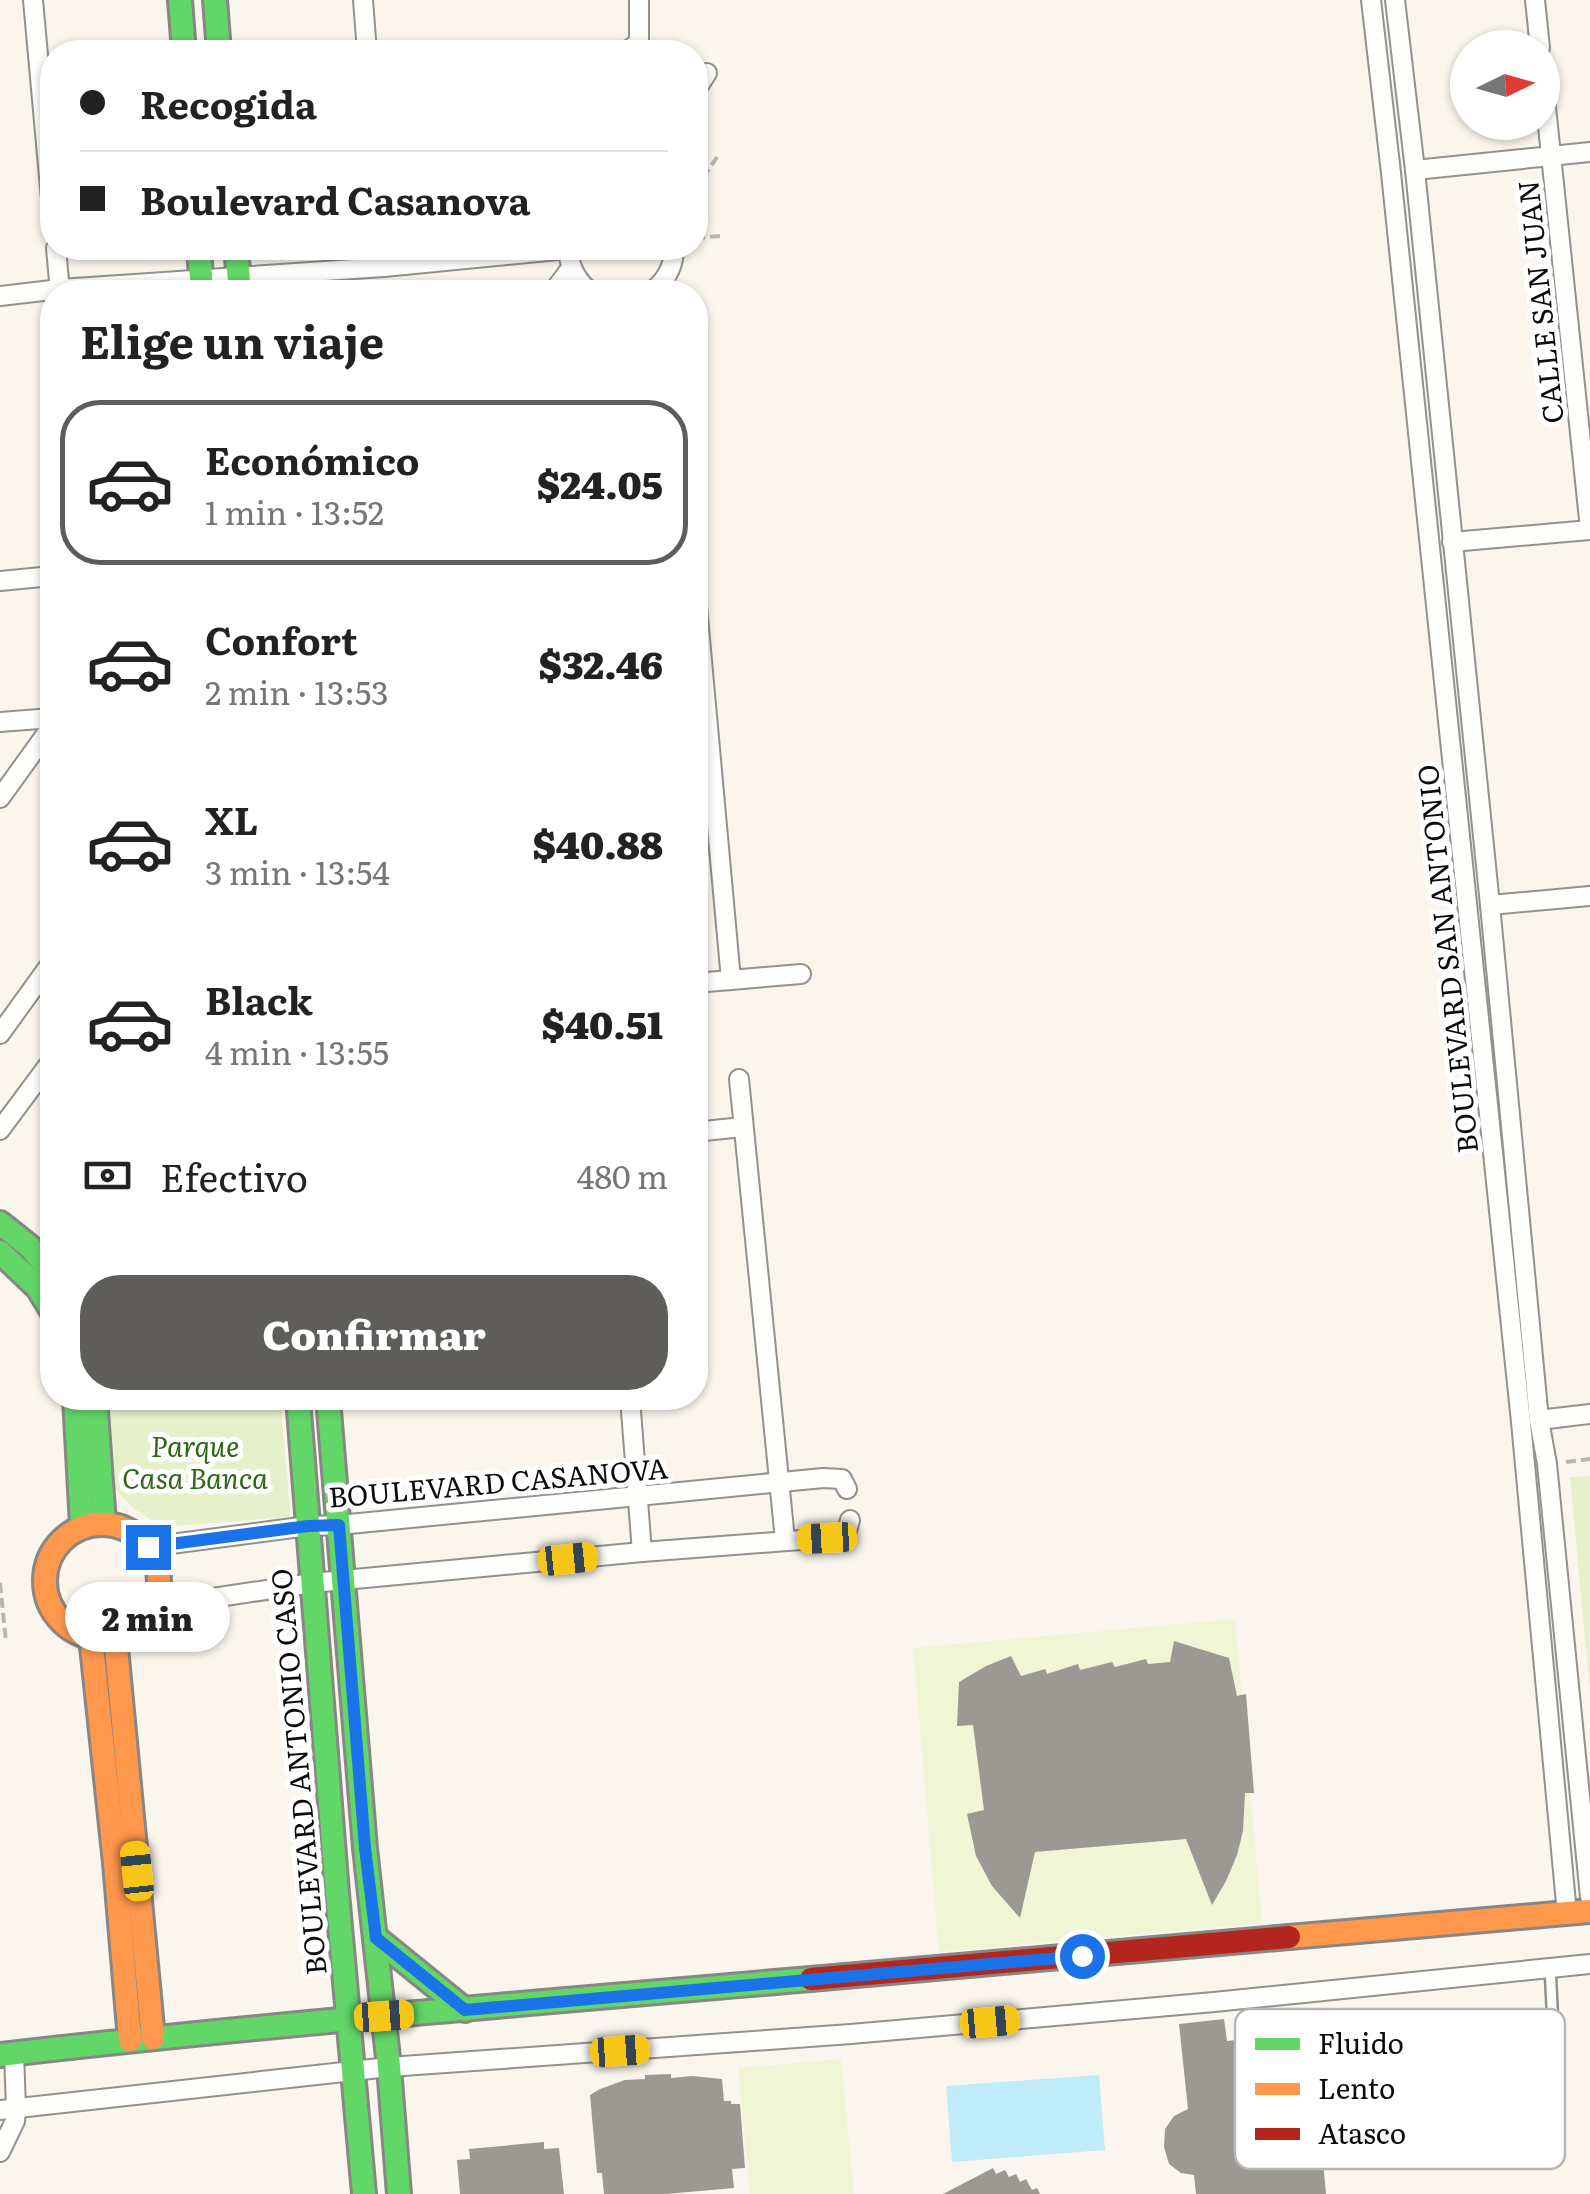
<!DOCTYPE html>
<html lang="es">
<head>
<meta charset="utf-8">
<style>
	:root { --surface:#fff; --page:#f6f6f6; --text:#222; --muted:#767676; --line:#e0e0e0; --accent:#5f5d5a }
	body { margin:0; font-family:Literata,serif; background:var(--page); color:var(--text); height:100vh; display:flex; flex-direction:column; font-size:38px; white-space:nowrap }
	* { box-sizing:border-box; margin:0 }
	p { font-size:32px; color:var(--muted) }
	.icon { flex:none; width:55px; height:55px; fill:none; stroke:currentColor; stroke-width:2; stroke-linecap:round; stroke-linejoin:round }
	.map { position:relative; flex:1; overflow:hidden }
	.details { position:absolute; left:40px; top:280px; width:668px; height:1130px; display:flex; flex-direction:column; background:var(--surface); border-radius:40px; box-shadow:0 2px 8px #0004 }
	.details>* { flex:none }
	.hud { position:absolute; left:40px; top:40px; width:668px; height:220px; border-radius:40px; box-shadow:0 2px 8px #0004; display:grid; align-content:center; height:220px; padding:0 40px; background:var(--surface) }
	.needle { width:65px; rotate:85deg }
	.fabs { position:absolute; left:1450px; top:30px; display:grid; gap:20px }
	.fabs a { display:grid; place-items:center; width:110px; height:110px; border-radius:50%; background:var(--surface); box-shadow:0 2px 8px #0004; font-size:50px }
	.end { position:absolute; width:45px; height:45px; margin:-22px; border:12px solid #1a73e8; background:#fff; box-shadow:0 0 0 5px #fff }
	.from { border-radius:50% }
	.bubble { position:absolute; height:70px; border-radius:35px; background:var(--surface); box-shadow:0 2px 8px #0004; font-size:32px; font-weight:800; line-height:70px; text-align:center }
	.car { position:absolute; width:30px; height:60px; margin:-30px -15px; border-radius:12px; box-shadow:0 0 8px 2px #0007; background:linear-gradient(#f5c518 24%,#345 0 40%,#f5c518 0 76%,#345 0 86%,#f5c518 0) }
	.hud b { display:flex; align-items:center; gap:35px; height:95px; font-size:38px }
	.hud b+b { border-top:2px solid var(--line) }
	.hud i { width:25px; height:25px; background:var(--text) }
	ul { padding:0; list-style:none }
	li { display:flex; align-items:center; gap:30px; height:165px; margin:0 20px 15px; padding:0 20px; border:5px solid transparent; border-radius:40px }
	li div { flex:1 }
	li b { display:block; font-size:38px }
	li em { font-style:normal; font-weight:800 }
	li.selected { border-color:var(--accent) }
	li>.icon { width:90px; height:90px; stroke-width:1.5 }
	h2 { padding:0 40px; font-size:45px; line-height:120px }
	.pay { display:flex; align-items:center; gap:25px; height:110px; padding:0 40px; font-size:38px }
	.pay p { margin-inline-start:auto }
	.action { display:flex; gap:20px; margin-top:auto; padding:20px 40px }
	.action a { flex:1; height:115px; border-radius:40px; background:var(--accent); color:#fff; font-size:40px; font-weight:800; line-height:115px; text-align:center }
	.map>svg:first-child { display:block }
	.green { fill:#e6f1cb }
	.pitch { fill:#f0f5d5 }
	.water { fill:#c0ebf8 }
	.building { fill:#9c9894 }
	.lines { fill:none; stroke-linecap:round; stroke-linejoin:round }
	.lane-casing { stroke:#93918d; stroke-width:14 }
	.street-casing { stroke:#93918d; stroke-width:22 }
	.fast-casing { stroke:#898784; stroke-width:28 }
	.slow-casing { stroke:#898784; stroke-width:28 }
	.jam-casing { stroke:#898784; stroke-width:28 }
	.path { stroke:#b7b6b5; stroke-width:4; stroke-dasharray:10 5; stroke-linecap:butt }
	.lane { stroke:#fefefc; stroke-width:9 }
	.street { stroke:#fefefc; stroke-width:18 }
	.fast { stroke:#63d668; stroke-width:22 }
	.slow { stroke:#ff974d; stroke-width:22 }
	.jam { stroke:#b3261e; stroke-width:22 }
	.route { stroke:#1a73e8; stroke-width:12 }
	.labels { text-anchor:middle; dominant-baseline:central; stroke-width:10; stroke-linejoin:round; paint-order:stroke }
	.street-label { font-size:28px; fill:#0b0b0b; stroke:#fff }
	.park-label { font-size:28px; font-style:italic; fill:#2f6815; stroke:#fff }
	.key { fill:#fff; stroke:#b6b6b6; stroke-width:2.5 }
	.key-label { font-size:28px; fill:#0b0b0b }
</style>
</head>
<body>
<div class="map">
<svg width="1590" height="2194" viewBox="0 0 1590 2194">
	<rect width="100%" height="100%" fill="#faf6ee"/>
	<g class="green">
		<path d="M108,1398H280L291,1517L161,1527L133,1508L116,1490Z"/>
		<path d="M1590,1476V1693L1570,1477Z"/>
	</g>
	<g class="pitch">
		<path d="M1235,1619L1262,1923L939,1952L913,1648Z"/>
		<path d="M841,2059L854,2194H750L738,2068Z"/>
	</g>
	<path class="water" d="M1099,2075L1105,2150L952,2162L946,2086Z"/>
	<g class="building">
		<path d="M1174,1641L1229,1658L1237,1696L1246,1694L1254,1793H1245L1243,1831L1237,1855L1226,1881L1212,1905L1186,1839L1035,1852L1020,1918L992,1886L976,1856L967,1814L984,1810L973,1725L957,1726L959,1682L986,1666L1011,1656L1021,1676L1045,1669L1047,1674L1078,1664L1080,1670L1112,1662L1115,1667L1146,1659L1148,1664L1170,1662Z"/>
		<path d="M1224,2019L1227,2041L1311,2032L1326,2194H1196L1194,2175L1181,2173L1169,2164L1164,2147L1165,2129L1174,2116L1188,2109L1179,2024Z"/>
		<path d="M671,2074V2078L692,2076L722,2079L724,2101H731V2104H740L745,2168L732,2169L734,2188L666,2194H604L602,2173H597L590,2095L600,2089L625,2080L645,2079V2075Z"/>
		<path d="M544,2142V2149L559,2148L564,2194H460L457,2160L470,2159L469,2149Z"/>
		<path d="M993,2168L996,2174L1005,2170L1009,2177L1016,2174L1020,2182L1026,2179L1032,2190L1037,2188L1040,2194H943Z"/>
	</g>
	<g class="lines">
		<g class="lane-casing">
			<path id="lane" d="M1550,1967L1554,2045"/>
		</g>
		<g class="street-casing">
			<g id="street">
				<path d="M33,0L52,210"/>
				<path d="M363,0L367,52"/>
				<path d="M1371,0L1391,173L1521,1422L1567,1914"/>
				<path d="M1395,0L1415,170L1490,905L1539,1420L1547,1464L1590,1897"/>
				<path d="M1535,0L1540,48"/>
				<path d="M616,52L629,50L639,42V0"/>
				<path d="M1542,69L1590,529"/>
				<path d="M695,92L707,73"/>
				<path d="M1415,170L1590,152"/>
				<path d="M56,248L60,292"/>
				<path d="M568,248C569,266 576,281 591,292"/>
				<path d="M553,292L571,268"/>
				<path d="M651,292C666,281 674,266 674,248"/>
				<path d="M0,296L60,289L384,267L568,249"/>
				<path d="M1452,542L1590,530"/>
				<path d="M0,581L52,576"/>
				<path d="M695,584L731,980"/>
				<path d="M0,722L52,718"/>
				<path d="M0,798L52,726"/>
				<path d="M1490,905L1590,896"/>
				<path d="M695,983L801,974"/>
				<path d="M0,1034L52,962"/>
				<path d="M739,1079L785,1540"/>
				<path d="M0,1130L52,1060"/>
				<path d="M695,1132L742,1127"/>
				<path d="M630,1398L642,1552"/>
				<path d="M1539,1420L1590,1414"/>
				<path d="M148,1547L308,1526L339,1525L823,1478L842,1479L847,1489"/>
				<path d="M153,1607L312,1583L642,1552L827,1538L846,1534L850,1520"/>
				<path d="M0,2110L389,2067L851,2034L1214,2002L1590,1964"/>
				<path d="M0,2152L15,2121L16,2109L14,2053"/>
			</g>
		</g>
		<g class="fast-casing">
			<g id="fast">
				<path d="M180,0L184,52"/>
				<path d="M215,0L219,52"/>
				<path d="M199,248L202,292"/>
				<path d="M236,248L240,292"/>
				<path d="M0,1223L30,1247L52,1273"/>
				<path d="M0,1252L38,1288L52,1311"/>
				<path d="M75,1398L82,1526"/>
				<path d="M95,1398L104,1523"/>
				<path d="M298,1398L337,1893L364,2194"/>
				<path d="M328,1398L365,1848L389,2067L399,2194"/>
				<path d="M376,1938L465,2010"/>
				<path d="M0,2055C270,2024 541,2002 811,1979"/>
			</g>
		</g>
		<g class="slow-casing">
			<g id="slow">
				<circle cx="102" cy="1581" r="57"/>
				<path d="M91,1637L115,1863L130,2040"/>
				<path d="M115,1637L153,2038"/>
				<path d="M1289,1937L1590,1911"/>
			</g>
		</g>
		<g class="jam-casing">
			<path id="jam" d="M811,1979L1289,1937"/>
		</g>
		<g class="path">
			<path d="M695,190L717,157"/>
			<path d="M695,238L720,236"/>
			<path d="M1566,1462L1590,1459"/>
			<path d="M0,1583L6,1641"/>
		</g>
		<use href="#lane" class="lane"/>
		<use href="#street" class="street"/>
		<use href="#fast" class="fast"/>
		<use href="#slow" class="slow"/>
		<use href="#jam" class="jam"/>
	</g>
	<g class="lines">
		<path class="route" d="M148,1547L308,1526L339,1525L365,1848L376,1938L465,2010L1082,1956"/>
	</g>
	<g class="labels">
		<g class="street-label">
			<text transform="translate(1539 302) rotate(-96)">CALLE SAN JUAN</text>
			<text transform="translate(1446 959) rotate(-96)">BOULEVARD SAN ANTONIO</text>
			<text transform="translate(498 1481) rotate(-5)">BOULEVARD CASANOVA</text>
			<text transform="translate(297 1772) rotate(-95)">BOULEVARD ANTONIO CASO</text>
		</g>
		<g class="park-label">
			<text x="195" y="1445">Parque<tspan x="195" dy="32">Casa Banca</tspan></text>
		</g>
	</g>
	<rect x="1235" y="2009" width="330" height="160" rx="15" class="key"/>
	<rect x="1255" y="2038" width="45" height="12" fill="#63d668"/>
	<rect x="1255" y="2083" width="45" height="12" fill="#ff974d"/>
	<rect x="1255" y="2128" width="45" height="12" fill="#b3261e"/>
	<g class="key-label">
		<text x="1318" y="2054">Fluido</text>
		<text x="1318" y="2099">Lento</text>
		<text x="1318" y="2144">Atasco</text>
	</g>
</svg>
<div class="fabs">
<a><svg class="needle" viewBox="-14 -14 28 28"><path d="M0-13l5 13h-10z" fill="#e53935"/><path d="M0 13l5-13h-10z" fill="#767676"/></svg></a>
</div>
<i class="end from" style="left:1082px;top:1956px"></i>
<i class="end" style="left:148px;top:1547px"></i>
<div class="bubble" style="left:65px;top:1582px;width:165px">2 min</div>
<i class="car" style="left:827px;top:1538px;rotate:267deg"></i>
<i class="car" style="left:568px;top:1559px;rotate:84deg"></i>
<i class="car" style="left:137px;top:1871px;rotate:354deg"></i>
<i class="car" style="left:384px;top:2016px;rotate:86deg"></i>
<i class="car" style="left:990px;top:2022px;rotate:85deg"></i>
<i class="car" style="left:620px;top:2051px;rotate:86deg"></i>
<div class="hud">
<b><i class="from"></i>Recogida</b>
<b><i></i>Boulevard Casanova</b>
</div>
<section class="details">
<h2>Elige un viaje</h2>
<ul>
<li class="selected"><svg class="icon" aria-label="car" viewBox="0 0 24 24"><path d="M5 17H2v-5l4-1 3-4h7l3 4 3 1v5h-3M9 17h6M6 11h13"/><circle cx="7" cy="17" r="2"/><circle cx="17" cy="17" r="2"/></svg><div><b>Económico</b><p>1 min · 13:52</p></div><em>$24.05</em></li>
<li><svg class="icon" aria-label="car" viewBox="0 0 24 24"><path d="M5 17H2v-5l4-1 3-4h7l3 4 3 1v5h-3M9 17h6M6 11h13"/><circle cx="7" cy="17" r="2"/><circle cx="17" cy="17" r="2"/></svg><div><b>Confort</b><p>2 min · 13:53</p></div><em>$32.46</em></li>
<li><svg class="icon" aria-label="car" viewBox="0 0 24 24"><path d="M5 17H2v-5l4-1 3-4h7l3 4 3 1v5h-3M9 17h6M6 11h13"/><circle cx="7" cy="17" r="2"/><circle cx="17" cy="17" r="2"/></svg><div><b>XL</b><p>3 min · 13:54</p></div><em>$40.88</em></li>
<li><svg class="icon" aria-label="car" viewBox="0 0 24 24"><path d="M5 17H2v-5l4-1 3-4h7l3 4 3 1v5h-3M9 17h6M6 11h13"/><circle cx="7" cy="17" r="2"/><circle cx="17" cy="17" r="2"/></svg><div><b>Black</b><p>4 min · 13:55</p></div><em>$40.51</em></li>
</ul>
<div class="pay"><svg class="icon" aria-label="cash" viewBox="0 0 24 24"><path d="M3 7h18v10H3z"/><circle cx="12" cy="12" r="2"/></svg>Efectivo<p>480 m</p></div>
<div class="action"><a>Confirmar</a></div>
</section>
</div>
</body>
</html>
